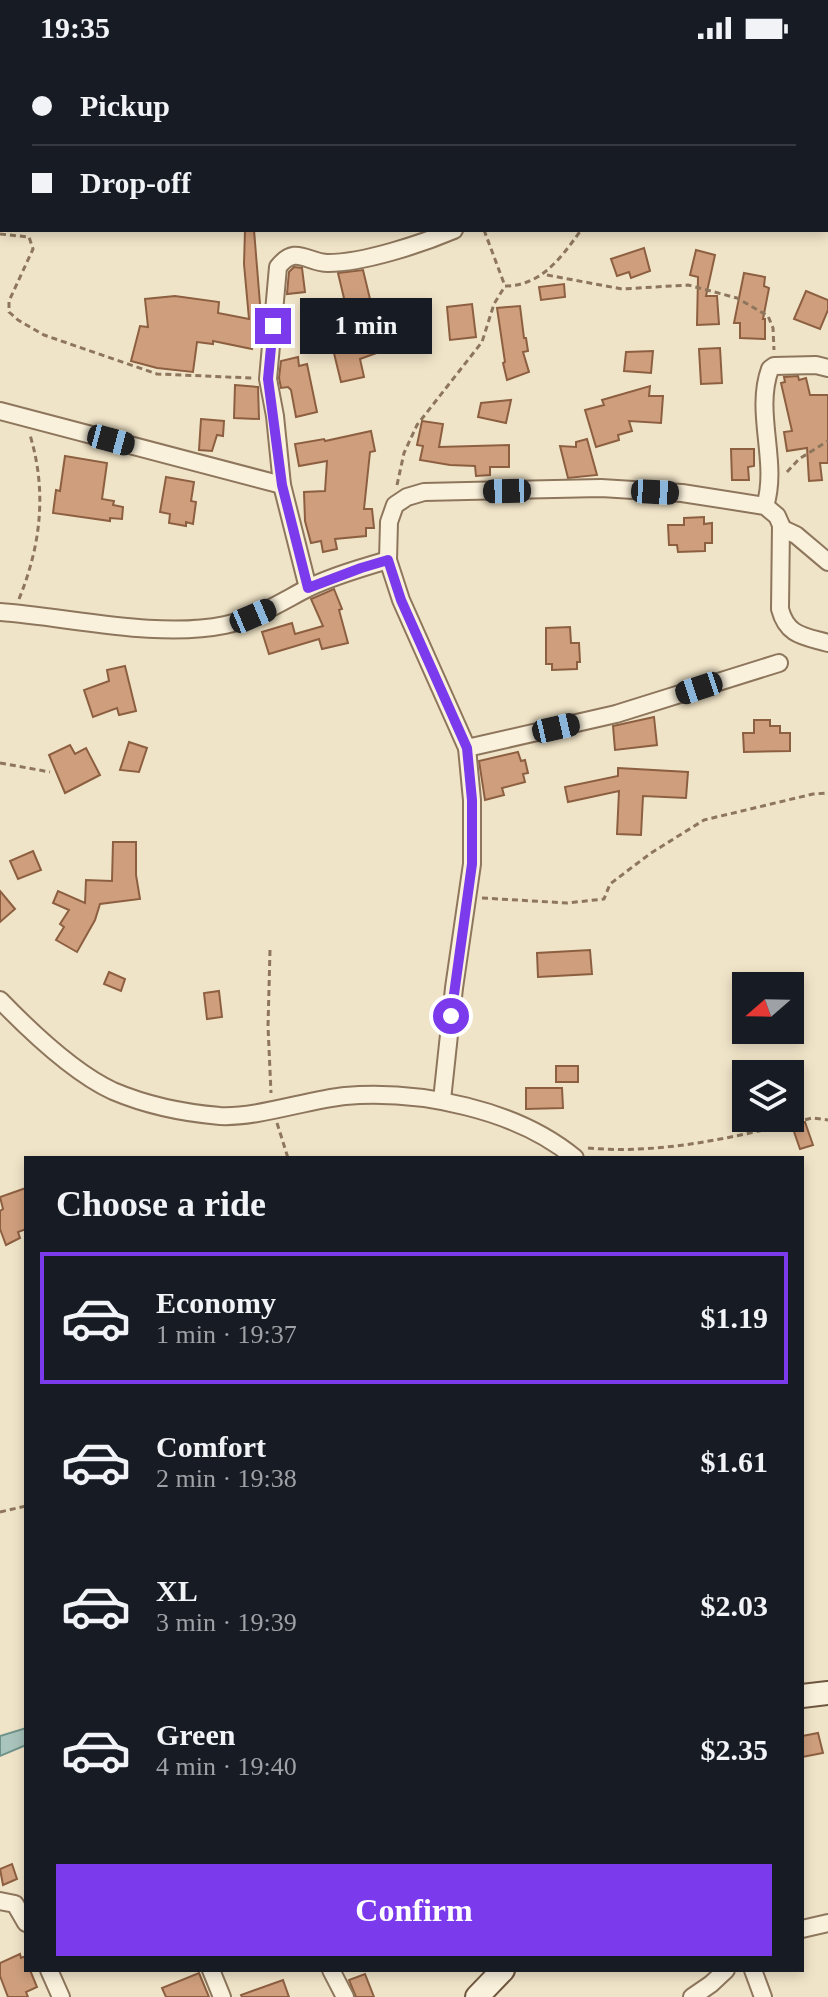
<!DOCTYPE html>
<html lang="en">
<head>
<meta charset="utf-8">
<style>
	:root { --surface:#171b24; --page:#20242c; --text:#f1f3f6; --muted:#9ea1a6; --line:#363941; --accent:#7c3aed }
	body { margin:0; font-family:"Times New Roman",serif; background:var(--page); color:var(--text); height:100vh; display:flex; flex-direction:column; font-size:30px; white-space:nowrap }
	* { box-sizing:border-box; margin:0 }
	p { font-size:26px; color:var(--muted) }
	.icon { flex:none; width:44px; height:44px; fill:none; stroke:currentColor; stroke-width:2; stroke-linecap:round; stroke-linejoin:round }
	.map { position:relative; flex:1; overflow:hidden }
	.side { position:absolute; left:24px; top:1100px; width:780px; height:816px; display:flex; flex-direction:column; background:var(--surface); border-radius:0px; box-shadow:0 4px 12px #0003 }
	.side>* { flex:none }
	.guide { position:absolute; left:0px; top:0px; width:828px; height:176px; box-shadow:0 4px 12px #0003; display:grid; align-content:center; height:176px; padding:0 32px; background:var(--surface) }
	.needle { width:52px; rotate:250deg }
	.tools { position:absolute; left:732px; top:916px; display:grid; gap:16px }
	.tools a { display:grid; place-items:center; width:72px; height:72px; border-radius:0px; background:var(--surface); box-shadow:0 4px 12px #0003; font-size:40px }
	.end { position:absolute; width:36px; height:36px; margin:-18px; border:10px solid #7c3aed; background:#fff; box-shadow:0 0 0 4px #fff }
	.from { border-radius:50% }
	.bubble { position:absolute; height:56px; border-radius:0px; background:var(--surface); box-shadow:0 4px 12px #0003; font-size:26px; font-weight:700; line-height:56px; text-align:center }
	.car { position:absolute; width:24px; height:48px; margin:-24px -12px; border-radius:10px; box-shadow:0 0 6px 2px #0007; background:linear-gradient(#222 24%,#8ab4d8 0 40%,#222 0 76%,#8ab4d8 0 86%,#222 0) }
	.guide b { display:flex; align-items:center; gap:28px; height:76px; font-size:30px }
	.guide b+b { border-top:2px solid var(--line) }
	.guide i { width:20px; height:20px; background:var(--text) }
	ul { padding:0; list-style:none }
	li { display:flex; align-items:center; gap:24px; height:132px; margin:0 16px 12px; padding:0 16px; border:4px solid transparent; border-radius:0px }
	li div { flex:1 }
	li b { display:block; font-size:30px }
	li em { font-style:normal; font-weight:700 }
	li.active { border-color:var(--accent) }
	li>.icon { width:72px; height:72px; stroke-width:1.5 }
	h2 { padding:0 32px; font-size:36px; line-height:96px }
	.action { display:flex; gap:16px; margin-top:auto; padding:16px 32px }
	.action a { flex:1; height:92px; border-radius:0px; background:var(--accent); color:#fff; font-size:32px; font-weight:700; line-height:92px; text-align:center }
	.status { display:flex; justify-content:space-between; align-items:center; height:56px; padding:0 40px; background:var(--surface); direction:ltr }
	.status svg { height:22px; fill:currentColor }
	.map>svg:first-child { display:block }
	.water { fill:#a9c4bc; stroke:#6f938a; stroke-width:2 }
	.building { fill:#cf9f7d; stroke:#8d5f41; stroke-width:2 }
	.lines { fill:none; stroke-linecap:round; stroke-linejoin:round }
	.street-casing { stroke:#8d765c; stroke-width:20 }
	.secondary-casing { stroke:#6f573f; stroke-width:26 }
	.path { stroke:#8d765c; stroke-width:3; stroke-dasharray:6 4; stroke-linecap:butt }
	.street { stroke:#faf1dc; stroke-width:16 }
	.secondary { stroke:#faf1dc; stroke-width:22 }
	.route { stroke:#7c3aed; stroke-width:10 }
</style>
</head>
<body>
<div class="status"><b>19:35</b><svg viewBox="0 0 49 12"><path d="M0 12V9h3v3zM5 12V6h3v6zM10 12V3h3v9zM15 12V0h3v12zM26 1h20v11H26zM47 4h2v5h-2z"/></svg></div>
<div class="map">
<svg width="828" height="1941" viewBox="0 0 828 1941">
	<rect width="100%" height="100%" fill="#f0e4c8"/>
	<path class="water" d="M26,1672V1689L0,1700V1680Z"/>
	<g class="building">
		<path d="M245,174H254L260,248L252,293L213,285V288L197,286L193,316L157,312L131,305L140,270L148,271L145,243L175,240L219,246L218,257L249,263L244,208Z"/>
		<path d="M644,192L650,215L631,222L629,216L617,220L611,203Z"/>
		<path d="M696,194L715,199L706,240H717L719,268L697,269L698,221L690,219Z"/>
		<path d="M294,211L302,212L305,236L287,238L289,216Z"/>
		<path d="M363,214L377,272L402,264L410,285L360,303L364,321L341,326L331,285L353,280L338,217Z"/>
		<path d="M744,217L765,221L764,230L769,232L763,263H765V283L740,282V267H734Z"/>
		<path d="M564,228L565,241L541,244L539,231Z"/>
		<path d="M806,235L828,244V254L820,273L794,263Z"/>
		<path d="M472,248L476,281L450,284L447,251Z"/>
		<path d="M520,250L524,282H526L528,295L523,296L529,316L507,324L503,307L505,306L497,252Z"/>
		<path d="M720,292L722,327L701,328L699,293Z"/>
		<path d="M653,295L651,317L624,315L626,296Z"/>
		<path d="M298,301L299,310L307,308L317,356L296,361L291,334L288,331L281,332L279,322L281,305Z"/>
		<path d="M798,320L799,324L806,322L810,339H828V407H820L822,424L809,425L807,392L787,395L784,376L792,375L781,327L785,326L784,321Z"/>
		<path d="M235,329L258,331L259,363L234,362Z"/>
		<path d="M650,330L649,340H663L661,367L629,365L632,375L618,379L619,384L596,391L585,354L604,349L602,344Z"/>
		<path d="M511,344L506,367L478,361L481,347Z"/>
		<path d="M201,363L224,365L223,380L217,379L212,395L199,394Z"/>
		<path d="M422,365L443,368L439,391L509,389V411H490V419L476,420L475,410L450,409L420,404L423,390L417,389Z"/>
		<path d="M371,375L375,395L370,396L364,453H372L374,472H366V480L335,483L337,493L323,496L321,485L311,487L305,465L304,436L325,435L327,405L299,410L295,388L324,383L325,385Z"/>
		<path d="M587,383L597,419L568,422L560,390L576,391V386Z"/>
		<path d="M731,393H754V410L748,411L749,424H732Z"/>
		<path d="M65,400L107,407L102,443L114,445L113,449L123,451L122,463L110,462V465L53,457L56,434L60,435Z"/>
		<path d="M166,421L194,426L191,445L196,446L193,468L186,466V470L169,467L170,458L160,456Z"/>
		<path d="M704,461V468L712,467V487H705V495L678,496L677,489H669L668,469H684V462Z"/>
		<path d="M334,533L342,553L339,554L348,587L322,593L319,583L269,598L262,576L292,567L295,578L323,570L311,543Z"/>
		<path d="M570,571L571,587H579L580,606H577V613L552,614V608H546V572Z"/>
		<path d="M125,610L136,655L119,659L117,652L93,661L84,634L109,625L107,614Z"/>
		<path d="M654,661L657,689L615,694L613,670Z"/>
		<path d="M754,664H770V670H780V677H790V695L744,696L743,677H754Z"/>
		<path d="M129,686L147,692L139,716L120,714Z"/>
		<path d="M70,689L75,698L86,692L100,719L65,737L49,699Z"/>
		<path d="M518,696L521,705L525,704L528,717L523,718L525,726L502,732L504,739L485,744L479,705Z"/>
		<path d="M618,712L688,716L686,742L643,740L641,779L617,778L619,735L568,746L565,731L618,720Z"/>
		<path d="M113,786H136V819L140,843L100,848L95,864L77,896L56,884L64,871L60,868L69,854L53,847L58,835L85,847L86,824L112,825Z"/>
		<path d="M33,795L41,814L18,823L10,805Z"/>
		<path d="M0,835L15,853L0,866Z"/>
		<path d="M590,894L592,918L538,921L537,897Z"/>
		<path d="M109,916L125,923L121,935L104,928Z"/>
		<path d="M219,935L222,961L207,963L204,937Z"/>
		<rect x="556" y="1010" width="22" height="16"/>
		<path d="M526,1032H562L563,1052L526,1053Z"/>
		<path d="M805,1066L813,1089L800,1093L792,1070Z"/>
		<path d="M26,1132V1173L18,1176L20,1182L6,1189L0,1173V1155L3,1153L0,1141Z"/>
		<path d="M818,1677L823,1697L802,1701V1680Z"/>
		<path d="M12,1808L17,1823L3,1829L0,1813Z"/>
		<path d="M20,1898L21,1902L26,1900V1914H30L37,1931L26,1936L28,1941H8L0,1920V1907Z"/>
		<path d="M199,1917L209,1941H166L162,1932Z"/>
		<path d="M365,1918L374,1941H356L349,1924Z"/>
		<path d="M283,1924L289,1941H242L241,1939Z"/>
	</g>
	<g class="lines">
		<g class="street-casing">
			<g id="street">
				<path d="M472,0V2"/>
				<path d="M0,355L282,429"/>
				<path d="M765,450C779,406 754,357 770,313L774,310L816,309L828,312"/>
				<path d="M781,472L796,479L828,506"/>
				<path d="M308,532L282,429L275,360L268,323L278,211C296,188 307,207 328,207C363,207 421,188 454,174"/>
				<path d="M0,556C69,561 157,583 225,569C255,563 281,546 308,532C333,520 361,512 388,504"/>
				<path d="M467,692L616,658L779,607"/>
				<path d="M0,944C30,975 74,1017 113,1035C146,1049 184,1057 220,1060C256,1062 307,1044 345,1040C420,1034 516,1053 575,1102"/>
				<path d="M442,1044L454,932L472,808V744L467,692L401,544L388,504L389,466L395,449L407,441L424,436L601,432L682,437L765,450L777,460L781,469L780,553C787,580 804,580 828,587"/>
				<path d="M0,1845L15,1848L26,1867"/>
				<path d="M802,1873L828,1867"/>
				<path d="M49,1914L61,1941"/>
				<path d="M211,1914L222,1941"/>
				<path d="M331,1914L345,1941"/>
				<path d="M753,1914L763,1941"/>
				<path d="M692,1941L711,1928L726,1914"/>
			</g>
		</g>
		<g class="secondary-casing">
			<g id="secondary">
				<path d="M802,1640L828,1637"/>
				<path d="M477,1941L503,1914"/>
			</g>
		</g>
		<g class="path">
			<path d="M784,0V2"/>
			<path d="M643,2V0"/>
			<path d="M826,81L828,82"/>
			<path d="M484,174L505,230"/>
			<path d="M0,178L29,181L33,193L9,245V256L18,264L44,279L157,318L252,322"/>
			<path d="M547,219L622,233L688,229L737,242L768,260L773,272L774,294"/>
			<path d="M787,416L799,403L828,385"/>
			<path d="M397,429L404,397L417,369L482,286L494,248L505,230C541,230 561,202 581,174"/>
			<path d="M19,543C41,489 47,435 30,379"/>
			<path d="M0,707L50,716"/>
			<path d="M482,842L567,847L604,843L610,828L651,797L704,764L813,738L828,737"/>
			<path d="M270,894L268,970L271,1037"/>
			<path d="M277,1067L288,1102"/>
			<path d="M588,1092C661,1099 742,1080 812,1062L828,1064"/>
			<path d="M0,1456L26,1450"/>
		</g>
		<use href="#street" class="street"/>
		<use href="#secondary" class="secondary"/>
	</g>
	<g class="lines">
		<path class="route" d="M273,270L268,323L282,429L308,532L361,512L388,504L401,544L467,692L472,744V808L451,960"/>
	</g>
</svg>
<div class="tools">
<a><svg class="needle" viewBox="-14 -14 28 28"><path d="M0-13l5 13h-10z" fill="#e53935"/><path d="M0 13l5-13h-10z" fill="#9ea1a6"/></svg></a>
<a><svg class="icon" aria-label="layers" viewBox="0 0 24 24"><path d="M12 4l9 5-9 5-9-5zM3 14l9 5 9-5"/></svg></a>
</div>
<i class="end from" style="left:451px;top:960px"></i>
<i class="end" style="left:273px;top:270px"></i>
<div class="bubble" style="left:300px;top:242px;width:132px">1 min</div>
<i class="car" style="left:111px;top:384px;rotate:105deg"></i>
<i class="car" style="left:507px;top:435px;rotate:269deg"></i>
<i class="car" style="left:655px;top:436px;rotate:93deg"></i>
<i class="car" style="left:253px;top:560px;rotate:67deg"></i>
<i class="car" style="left:699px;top:632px;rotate:252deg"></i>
<i class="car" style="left:556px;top:672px;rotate:77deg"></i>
<div class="guide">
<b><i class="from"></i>Pickup</b>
<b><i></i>Drop-off</b>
</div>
<section class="side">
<h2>Choose a ride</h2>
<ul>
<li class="active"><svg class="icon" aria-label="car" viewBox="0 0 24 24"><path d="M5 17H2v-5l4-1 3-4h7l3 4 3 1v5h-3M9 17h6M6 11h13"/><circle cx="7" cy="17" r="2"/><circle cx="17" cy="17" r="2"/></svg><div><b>Economy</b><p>1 min · 19:37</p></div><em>$1.19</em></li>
<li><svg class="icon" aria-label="car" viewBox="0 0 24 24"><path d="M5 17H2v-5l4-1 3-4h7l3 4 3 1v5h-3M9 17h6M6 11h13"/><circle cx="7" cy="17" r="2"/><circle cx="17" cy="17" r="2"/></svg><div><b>Comfort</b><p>2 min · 19:38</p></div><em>$1.61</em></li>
<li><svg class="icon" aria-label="car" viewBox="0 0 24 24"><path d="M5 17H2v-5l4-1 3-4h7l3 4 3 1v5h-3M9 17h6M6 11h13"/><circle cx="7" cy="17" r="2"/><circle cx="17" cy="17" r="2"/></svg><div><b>XL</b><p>3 min · 19:39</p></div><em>$2.03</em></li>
<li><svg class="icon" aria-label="car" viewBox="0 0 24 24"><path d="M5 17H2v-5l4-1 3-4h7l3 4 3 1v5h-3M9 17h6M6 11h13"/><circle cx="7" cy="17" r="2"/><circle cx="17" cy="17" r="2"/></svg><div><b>Green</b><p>4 min · 19:40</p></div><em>$2.35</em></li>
</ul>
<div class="action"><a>Confirm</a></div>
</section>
</div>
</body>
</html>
